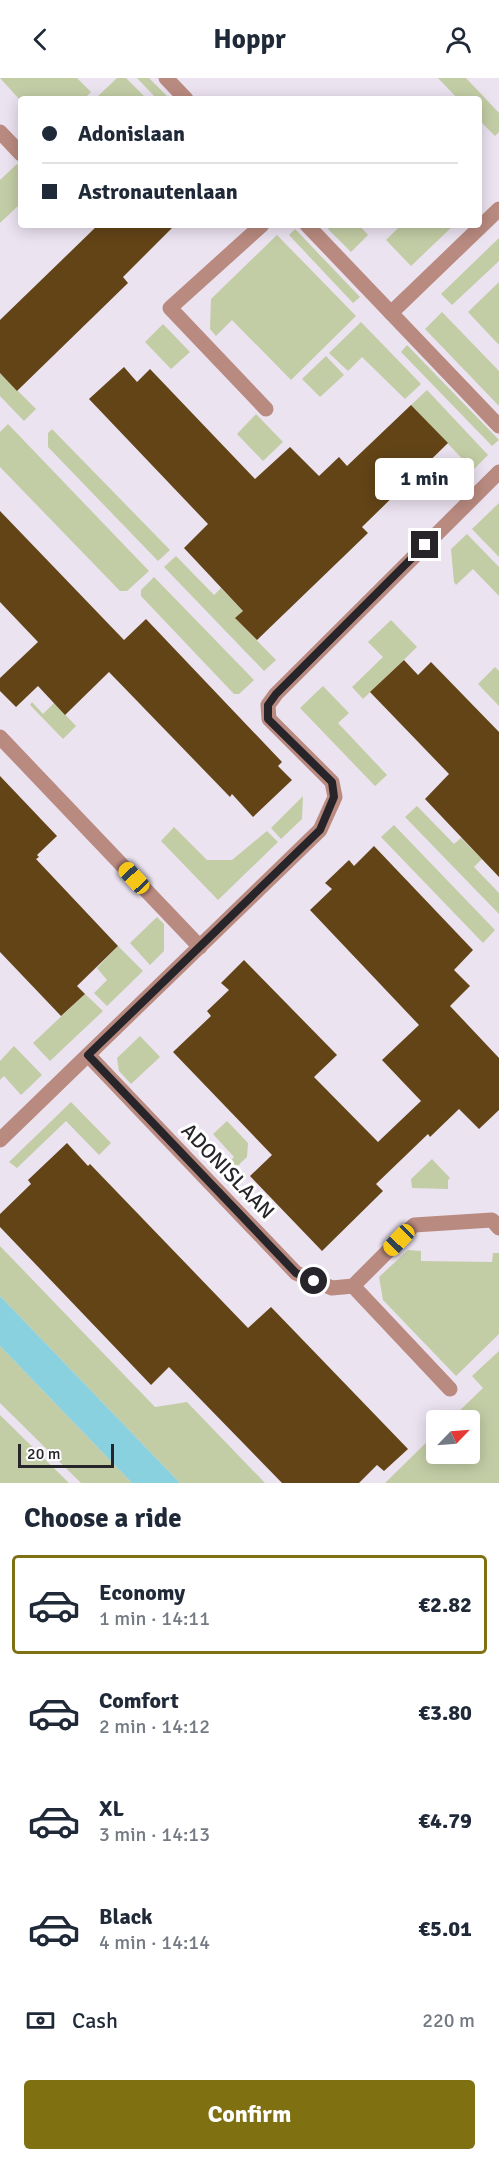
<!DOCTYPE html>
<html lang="en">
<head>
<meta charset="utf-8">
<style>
	:root { --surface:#fff; --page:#f6f6f7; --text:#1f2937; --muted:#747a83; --line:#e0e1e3; --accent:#7f7111 }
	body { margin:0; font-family:Signika,sans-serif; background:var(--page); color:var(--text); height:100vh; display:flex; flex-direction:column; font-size:22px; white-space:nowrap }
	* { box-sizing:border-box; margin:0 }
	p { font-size:20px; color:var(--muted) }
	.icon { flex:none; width:33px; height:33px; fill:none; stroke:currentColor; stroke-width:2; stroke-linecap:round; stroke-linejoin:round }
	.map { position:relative; height:1405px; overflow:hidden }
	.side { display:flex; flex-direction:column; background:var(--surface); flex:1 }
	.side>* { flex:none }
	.hud { position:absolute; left:18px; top:18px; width:464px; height:132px; border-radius:6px; box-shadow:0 3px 15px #0003; display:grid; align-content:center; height:132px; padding:0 24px; background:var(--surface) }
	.needle { width:39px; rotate:65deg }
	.tools { position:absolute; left:426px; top:1332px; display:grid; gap:12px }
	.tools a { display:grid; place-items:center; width:54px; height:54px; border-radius:6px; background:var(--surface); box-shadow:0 3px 15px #0003; font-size:30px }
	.scale { position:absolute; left:18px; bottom:15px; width:96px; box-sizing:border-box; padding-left:6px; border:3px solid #28252a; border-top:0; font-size:16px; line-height:21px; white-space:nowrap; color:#28252a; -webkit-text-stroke:4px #fff; paint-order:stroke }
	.end { position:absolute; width:27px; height:27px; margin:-14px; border:8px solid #28252a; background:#fff; box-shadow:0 0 0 3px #fff }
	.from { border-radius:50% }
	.bubble { position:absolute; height:42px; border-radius:6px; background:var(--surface); box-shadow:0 3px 15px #0003; font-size:20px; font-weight:800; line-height:42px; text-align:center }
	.car { position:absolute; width:18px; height:36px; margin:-18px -9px; border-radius:8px; box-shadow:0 0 4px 2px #0007; background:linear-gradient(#f5c518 24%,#345 0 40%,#f5c518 0 76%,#345 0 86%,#f5c518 0) }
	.hud b { display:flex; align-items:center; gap:21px; height:57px; font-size:22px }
	.hud b+b { border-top:2px solid var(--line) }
	.hud i { width:15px; height:15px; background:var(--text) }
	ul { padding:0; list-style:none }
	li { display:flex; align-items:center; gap:18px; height:99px; margin:0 12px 9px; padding:0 12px; border:3px solid transparent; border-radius:6px }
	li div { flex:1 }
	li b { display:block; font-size:22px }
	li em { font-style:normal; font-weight:800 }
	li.selected { border-color:var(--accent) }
	li>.icon { width:54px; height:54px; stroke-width:1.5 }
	h2 { padding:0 24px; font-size:27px; line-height:72px }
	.pay { display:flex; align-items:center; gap:15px; height:66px; padding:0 24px; font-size:22px }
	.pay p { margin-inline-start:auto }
	.primary-button { display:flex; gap:12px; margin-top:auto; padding:12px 24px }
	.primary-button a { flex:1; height:69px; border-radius:6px; background:var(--accent); color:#fff; font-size:24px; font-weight:800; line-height:69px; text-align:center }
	header { display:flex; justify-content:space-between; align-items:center; height:78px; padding:0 24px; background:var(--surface); font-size:27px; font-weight:800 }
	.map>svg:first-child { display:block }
	.green { fill:#c3cda5 }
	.water { fill:#8ad1e0 }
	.building { fill:#634417 }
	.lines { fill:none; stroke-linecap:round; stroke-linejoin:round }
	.street { stroke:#b98a80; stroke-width:15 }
	.route { stroke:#28252a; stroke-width:8 }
	.labels { text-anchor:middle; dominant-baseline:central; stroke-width:6; stroke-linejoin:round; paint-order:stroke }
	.street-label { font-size:21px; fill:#28252a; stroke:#fff }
</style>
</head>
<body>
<header><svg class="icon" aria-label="back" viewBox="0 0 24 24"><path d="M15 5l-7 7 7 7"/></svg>Hoppr<svg class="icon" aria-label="person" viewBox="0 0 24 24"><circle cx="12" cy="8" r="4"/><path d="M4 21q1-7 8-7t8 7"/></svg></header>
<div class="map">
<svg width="499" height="1405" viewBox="0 0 499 1405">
	<rect width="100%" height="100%" fill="#ebe3f0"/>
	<g class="green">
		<path d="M0,0H77L91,14L84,21H21V23Z"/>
		<path d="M117,0H126L147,21H95Z"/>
		<path d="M137,0H149L170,21H157Z"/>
		<path d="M438,0H466L499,35V54L495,58L479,42L478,21H458Z"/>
		<path d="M17,86L21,91V125L0,145V102Z"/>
		<path d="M332,147H359L368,157L351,174L328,151Z"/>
		<path d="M401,147H454L411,188L386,162Z"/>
		<path d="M295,151L360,219L353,225L289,157Z"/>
		<path d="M277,157L356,238L291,302L232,242L216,258L210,251L211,221Z"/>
		<path d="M499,160V183L452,227L441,216Z"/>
		<path d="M499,204V267L468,234Z"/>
		<path d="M442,234L499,293V328L425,251Z"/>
		<path d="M361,244L421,306L405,321L362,279L348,293L329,275Z"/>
		<path d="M163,246L190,274L171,291L145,264Z"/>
		<path d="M407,267L499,362L492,368L401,274Z"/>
		<path d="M326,278L344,297L320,319L302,301Z"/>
		<path d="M0,295L36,331L24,343L0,318Z"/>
		<path d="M427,312L488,377L473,392L411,327Z"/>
		<path d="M256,336L283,364L263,383L237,356Z"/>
		<path d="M8,346L149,493L127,513H120L0,389V354Z"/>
		<path d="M52,351L170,472L158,483L48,369V355Z"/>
		<path d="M499,425V479L472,451Z"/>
		<path d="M467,456L499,489V518L473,491L456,507L454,504L451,471Z"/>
		<path d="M176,478L214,517L221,510L243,533L236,541L276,582L264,593L164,489Z"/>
		<path d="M154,499L254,602L239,616H234L141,518V512Z"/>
		<path d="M391,542L417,569L363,621L352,609L383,579L368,564Z"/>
		<path d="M495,589L499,593V628L478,606Z"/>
		<path d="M323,608L349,635L338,645L387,697L375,708L300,630Z"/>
		<path d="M32,624L43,636L54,625L76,648L63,661L30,627Z"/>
		<path d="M303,718L302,741L281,761L271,750Z"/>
		<path d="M417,728L454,766L461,760L482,781L474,789L499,815V836L405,739Z"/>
		<path d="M394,747L495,852L483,865L381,759Z"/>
		<path d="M174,749L207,782H232L267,753L278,764L218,822L161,763Z"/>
		<path d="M157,839L164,846V873L150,887L130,865Z"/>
		<path d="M118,868L143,893L107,928L94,915L107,902L97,890Z"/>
		<path d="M85,916L103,933L50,983L33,965Z"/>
		<path d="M140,958L160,979L131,1006L119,993L117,980Z"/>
		<path d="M14,968L42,997L21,1017L4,998L0,1002V983Z"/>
		<path d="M71,1024L111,1065L99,1077L66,1043L17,1090L9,1084Z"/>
		<path d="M227,1043L248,1065L247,1079L229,1096H225L222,1092L234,1079L213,1056Z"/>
		<path d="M432,1081L450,1100L448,1102V1111L412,1110L411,1101Z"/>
		<path d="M0,1168L155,1329L187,1324L265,1405H180L0,1218Z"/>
		<path d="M408,1172L421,1173V1183L492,1184L493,1175H499V1256L456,1298L383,1222L379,1199Z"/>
		<path d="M0,1268L132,1405H81L0,1325Z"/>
		<path d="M499,1273V1405H385L436,1355V1376H470V1342H450L483,1310L472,1298Z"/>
		<path d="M0,1337L69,1405H0Z"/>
	</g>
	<path class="water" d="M0,1218L180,1405H132L0,1268Z"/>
	<g class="building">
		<path d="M98,147H175L123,199L128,205L17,313L0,295V242Z"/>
		<path d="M124,289L137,304L150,291L255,401L290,369L319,398L339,379L347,388L411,327L448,365L362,449L368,455L257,562L235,540L243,533L184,470L208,446L89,321Z"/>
		<path d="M0,433L124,562L146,541L282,684L278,688L292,702L253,739L232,716L230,719L109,594L65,637L38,608L16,629L0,613V600L38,564L0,524Z"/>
		<path d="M404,582L418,597L431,584L499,654V799L425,721L449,696L370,614Z"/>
		<path d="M0,698L57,758L37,777L39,779L36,781L118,868L77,908L85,916L61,938L0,874Z"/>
		<path d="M374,768L473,872L454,892L470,908L450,928L499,980V1032L479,1051L459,1031L430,1059L428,1056L376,1106L383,1113L322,1173L250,1098L272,1077L173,974L211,938L207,933L229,912L221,905L244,882L337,977L314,999L378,1064L421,1023L382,982L419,947L310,832L332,811L325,805L349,782L354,788Z"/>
		<path d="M67,1065L88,1088L90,1086L248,1250L271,1229L408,1371L384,1393L377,1387L359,1405H282L169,1289L151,1307L0,1149V1136L31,1106L28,1102Z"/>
	</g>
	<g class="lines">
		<g class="street">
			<path d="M166,0L186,21"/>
			<path d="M0,54L21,76"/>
			<path d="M262,147L170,230L266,331"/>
			<path d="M307,147L499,348"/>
			<path d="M391,235L499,131"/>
			<path d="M0,659L200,869"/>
			<path d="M88,977L296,1195L332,1210L353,1208L414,1147L492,1142L499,1150"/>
			<path d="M0,1062L320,752L335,719L332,704L269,641L268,627L276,616L499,394"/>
			<path d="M353,1208L450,1311"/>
		</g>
	</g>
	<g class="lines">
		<path class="route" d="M314,1203L296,1195L88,977L320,752L334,719L332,704L268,641V627L276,616L425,467"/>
	</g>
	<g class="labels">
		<g class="street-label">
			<text transform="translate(228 1093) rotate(46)">ADONISLAAN</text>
		</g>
	</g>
</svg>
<div class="tools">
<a><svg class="needle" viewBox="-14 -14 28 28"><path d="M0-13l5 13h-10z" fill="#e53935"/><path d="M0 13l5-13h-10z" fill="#747a83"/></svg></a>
</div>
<div class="scale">20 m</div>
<i class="end from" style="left:314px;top:1203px"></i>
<i class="end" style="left:425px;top:467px"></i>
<div class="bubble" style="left:375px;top:380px;width:99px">1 min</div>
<i class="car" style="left:134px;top:800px;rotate:317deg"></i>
<i class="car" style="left:399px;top:1162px;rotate:224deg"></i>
<div class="hud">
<b><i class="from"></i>Adonislaan</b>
<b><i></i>Astronautenlaan</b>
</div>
</div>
<section class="side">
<h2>Choose a ride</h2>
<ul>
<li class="selected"><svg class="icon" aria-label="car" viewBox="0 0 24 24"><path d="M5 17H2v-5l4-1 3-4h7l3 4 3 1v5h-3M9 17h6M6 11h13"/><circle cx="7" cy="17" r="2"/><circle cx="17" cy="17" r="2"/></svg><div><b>Economy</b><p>1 min · 14:11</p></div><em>€2.82</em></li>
<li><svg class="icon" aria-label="car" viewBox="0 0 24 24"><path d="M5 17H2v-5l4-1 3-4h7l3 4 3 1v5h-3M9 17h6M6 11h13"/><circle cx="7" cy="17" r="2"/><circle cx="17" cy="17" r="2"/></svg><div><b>Comfort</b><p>2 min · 14:12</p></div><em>€3.80</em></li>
<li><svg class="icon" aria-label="car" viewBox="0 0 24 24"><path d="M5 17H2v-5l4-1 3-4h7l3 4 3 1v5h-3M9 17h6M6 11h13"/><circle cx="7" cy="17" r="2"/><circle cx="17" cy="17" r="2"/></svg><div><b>XL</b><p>3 min · 14:13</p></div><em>€4.79</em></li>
<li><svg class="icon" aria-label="car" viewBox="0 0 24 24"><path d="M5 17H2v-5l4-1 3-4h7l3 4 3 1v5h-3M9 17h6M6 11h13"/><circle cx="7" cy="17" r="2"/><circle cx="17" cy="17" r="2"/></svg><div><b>Black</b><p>4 min · 14:14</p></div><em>€5.01</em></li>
</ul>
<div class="pay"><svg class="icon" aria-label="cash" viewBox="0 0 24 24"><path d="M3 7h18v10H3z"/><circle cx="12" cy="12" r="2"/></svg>Cash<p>220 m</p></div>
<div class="primary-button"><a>Confirm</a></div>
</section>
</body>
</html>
